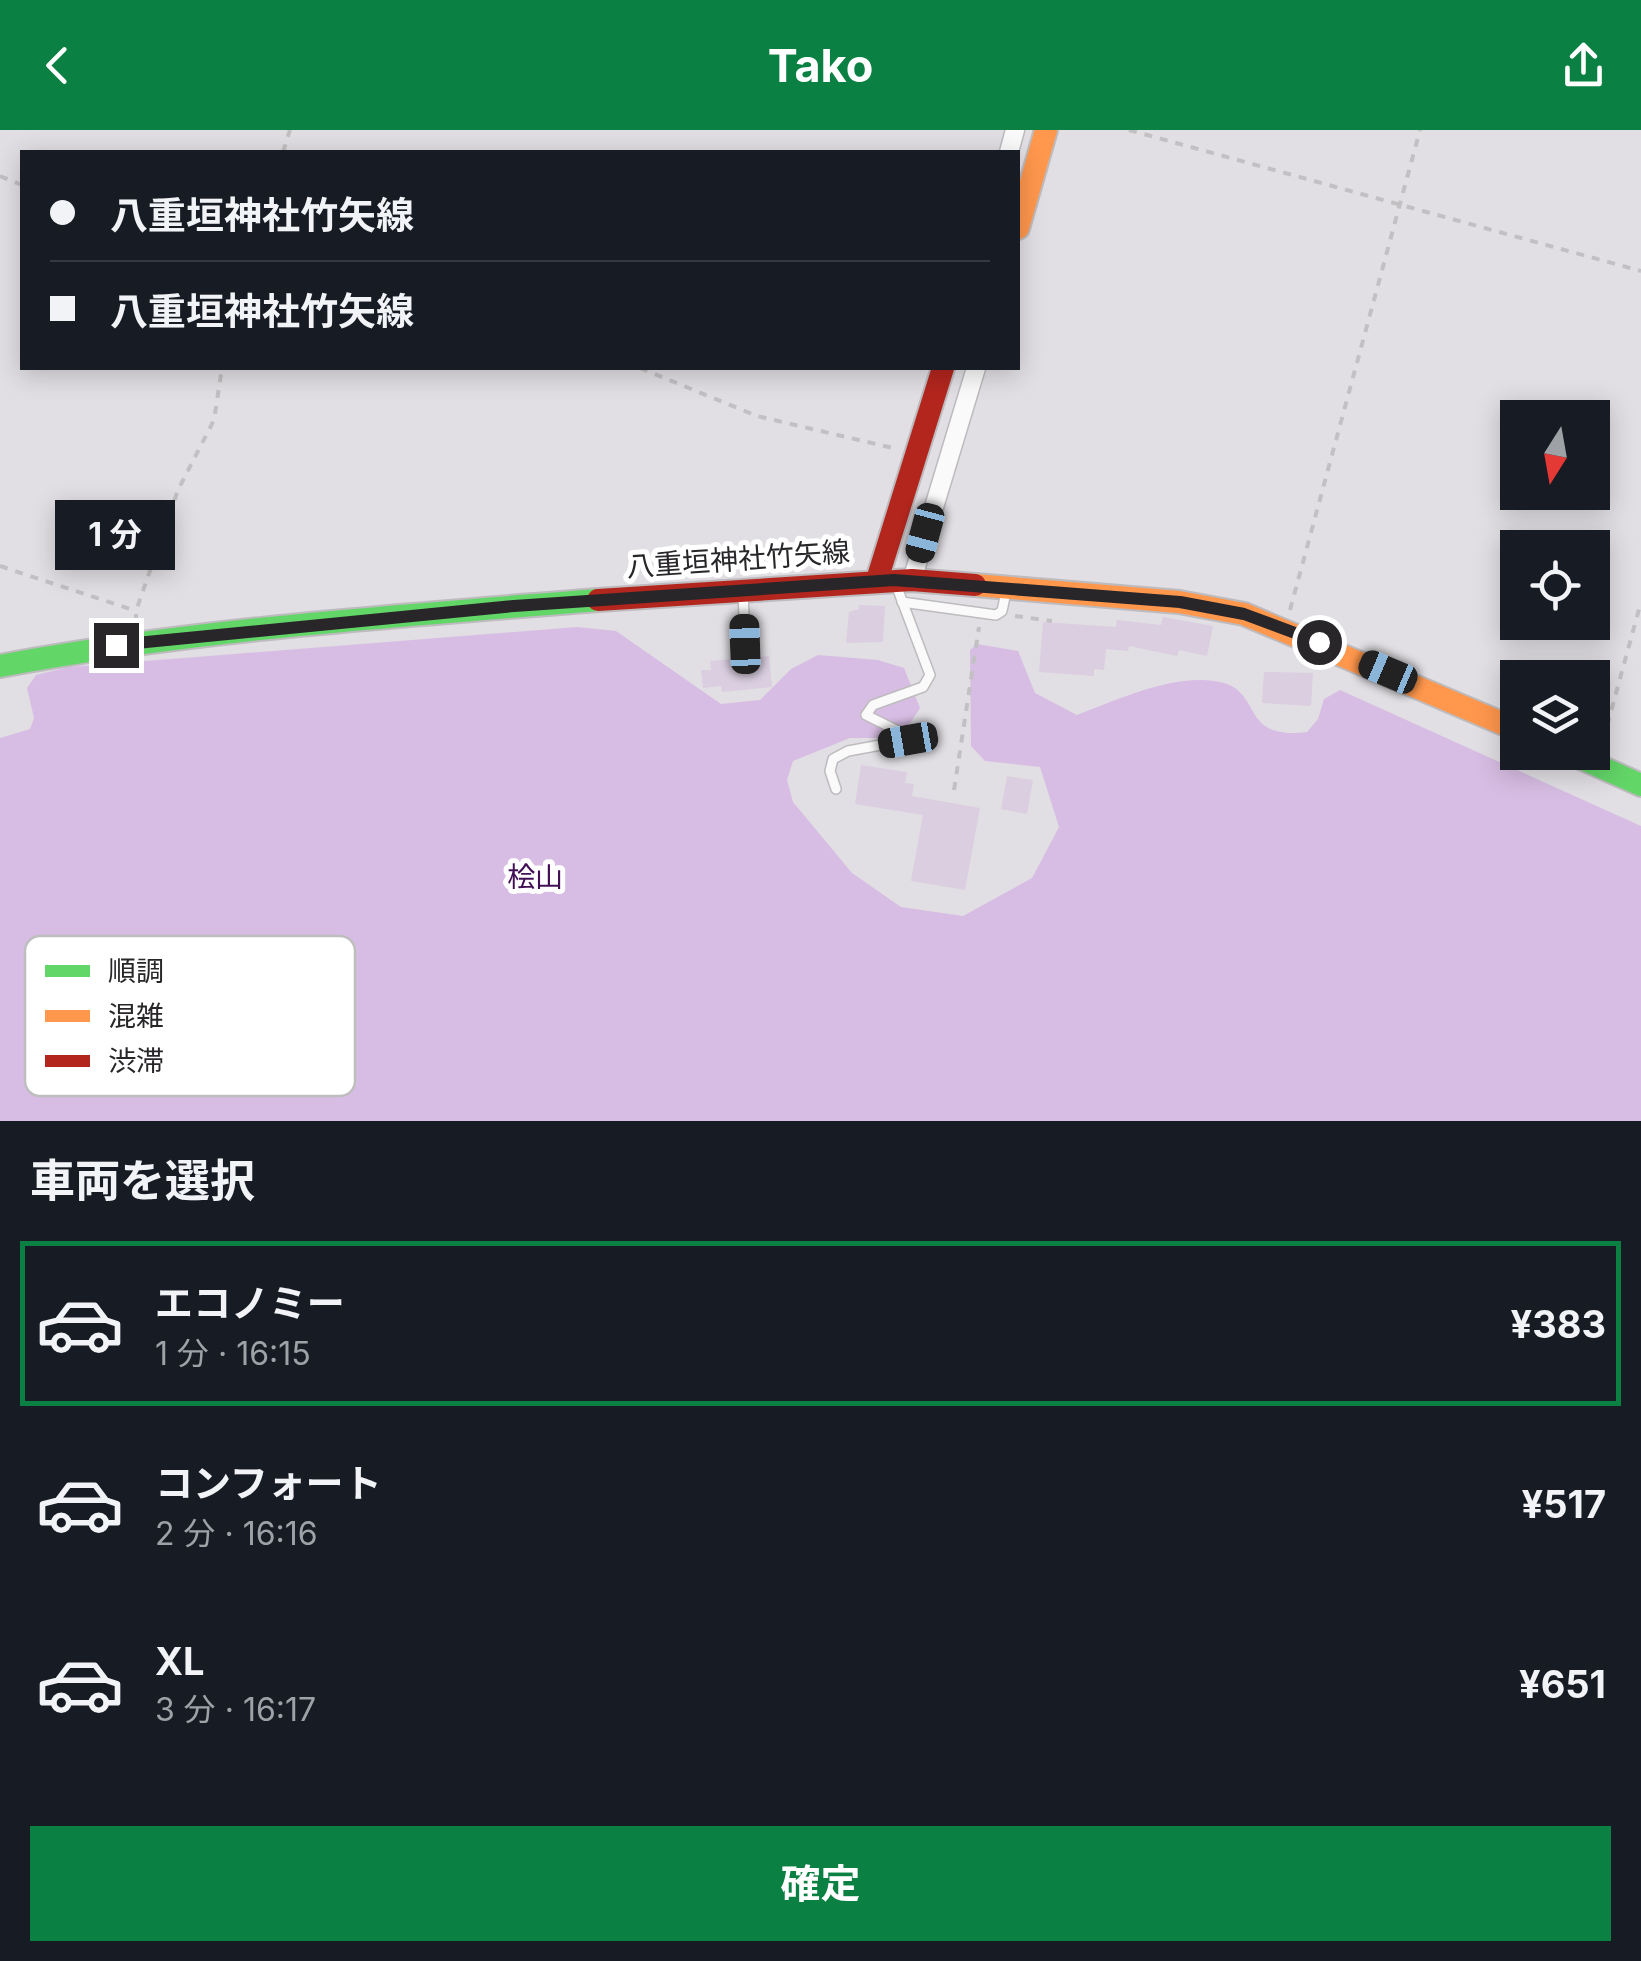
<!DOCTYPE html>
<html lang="ja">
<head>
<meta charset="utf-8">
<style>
	:root { --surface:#171b24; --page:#20242c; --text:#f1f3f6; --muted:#9ea1a6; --line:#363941; --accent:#0b8043 }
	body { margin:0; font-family:Inter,"Noto Sans JP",sans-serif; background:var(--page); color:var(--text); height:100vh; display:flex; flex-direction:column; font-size:38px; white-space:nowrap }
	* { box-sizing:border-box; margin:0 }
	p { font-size:32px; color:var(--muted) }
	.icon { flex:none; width:55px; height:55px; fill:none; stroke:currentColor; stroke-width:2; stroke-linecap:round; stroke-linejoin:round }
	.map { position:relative; height:991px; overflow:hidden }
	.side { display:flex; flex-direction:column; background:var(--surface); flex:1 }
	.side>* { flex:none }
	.hud { position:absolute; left:20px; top:20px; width:1000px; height:220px; border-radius:0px; box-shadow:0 5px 25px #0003; display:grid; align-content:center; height:220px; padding:0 30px; background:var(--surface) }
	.needle { width:65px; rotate:191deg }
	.fabs { position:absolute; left:1500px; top:270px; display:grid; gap:20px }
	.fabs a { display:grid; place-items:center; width:110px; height:110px; border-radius:0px; background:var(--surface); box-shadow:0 5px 25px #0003; font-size:50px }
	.end { position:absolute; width:45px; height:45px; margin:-22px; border:12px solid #282629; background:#fff; box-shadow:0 0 0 5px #fff }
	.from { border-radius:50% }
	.bubble { position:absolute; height:70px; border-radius:0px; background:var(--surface); box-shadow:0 5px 25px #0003; font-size:32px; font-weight:700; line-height:70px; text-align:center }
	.car { position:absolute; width:30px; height:60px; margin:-30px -15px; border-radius:12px; box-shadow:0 0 8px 2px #0007; background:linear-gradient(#222 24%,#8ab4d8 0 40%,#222 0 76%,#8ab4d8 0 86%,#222 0) }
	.hud b { display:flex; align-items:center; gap:35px; height:95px; font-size:38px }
	.hud b+b { border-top:2px solid var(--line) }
	.hud i { width:25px; height:25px; background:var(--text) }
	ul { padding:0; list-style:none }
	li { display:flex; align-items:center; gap:30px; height:165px; margin:0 20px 15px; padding:0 10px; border:5px solid transparent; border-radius:0px }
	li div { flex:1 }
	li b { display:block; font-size:38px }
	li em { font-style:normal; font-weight:700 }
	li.selected { border-color:var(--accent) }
	li>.icon { width:90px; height:90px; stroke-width:1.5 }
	h2 { padding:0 30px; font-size:45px; line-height:120px }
	.button { display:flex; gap:20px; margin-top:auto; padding:20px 30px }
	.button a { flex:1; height:115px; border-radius:0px; background:var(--accent); color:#fff; font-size:40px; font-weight:700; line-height:115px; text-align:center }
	header { display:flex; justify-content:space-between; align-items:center; height:130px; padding:0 30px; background:var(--accent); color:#fff; font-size:45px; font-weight:700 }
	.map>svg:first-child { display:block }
	.green { fill:#d7bde3 }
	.building { fill:#dacee0 }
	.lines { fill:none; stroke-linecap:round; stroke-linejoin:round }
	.lane-casing { stroke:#bdbbbe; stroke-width:12 }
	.street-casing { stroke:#bdbbbe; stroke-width:21 }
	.fast-casing { stroke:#bdbbbe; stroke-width:26 }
	.slow-casing { stroke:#bdbbbe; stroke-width:26 }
	.jam-casing { stroke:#bdbbbe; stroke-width:26 }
	.path { stroke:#c2c0c2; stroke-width:4; stroke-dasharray:8 8; stroke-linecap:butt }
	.lane { stroke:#fafafb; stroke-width:9 }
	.street { stroke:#fafafb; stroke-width:18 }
	.fast { stroke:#63d668; stroke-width:22 }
	.slow { stroke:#ff974d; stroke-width:22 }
	.jam { stroke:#b3261e; stroke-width:22 }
	.route { stroke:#282629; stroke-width:12 }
	.labels { text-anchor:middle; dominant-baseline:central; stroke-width:10; stroke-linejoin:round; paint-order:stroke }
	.street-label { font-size:28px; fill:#282629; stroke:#fff }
	.park-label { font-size:28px; fill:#420e55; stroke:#fff }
	.key { fill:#fff; stroke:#bebebf; stroke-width:2.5 }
	.key-label { font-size:28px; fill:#282629 }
</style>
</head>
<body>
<header><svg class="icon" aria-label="back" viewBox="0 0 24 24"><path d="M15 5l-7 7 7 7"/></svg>Tako<svg class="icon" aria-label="share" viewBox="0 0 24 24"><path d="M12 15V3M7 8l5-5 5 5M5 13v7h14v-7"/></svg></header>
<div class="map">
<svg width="1641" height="991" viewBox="0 0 1641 991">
	<rect width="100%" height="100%" fill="#e1dfe3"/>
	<path class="green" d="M577,497L616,501L721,574L760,570L791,539L818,525L878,530L904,538L920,578L900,608H850L793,631L787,650L793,672L852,743L901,777L963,786L1032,748L1059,697L1040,637L985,631L971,616L970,520L977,514L1018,521L1035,563L1077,585C1117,570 1170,545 1214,551C1266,557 1236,611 1307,602L1318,589L1324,569L1340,560L1641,696V991H0V608L30,599L34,588L27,558L36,545L69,537Z"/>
	<g class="building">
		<path d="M859,475L885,476L883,512L846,513L849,482L859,479Z"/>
		<path d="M1163,487L1213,496L1207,526L1179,520L1177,526L1129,516L1128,521L1106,519L1104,540L1094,539V546L1039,542L1043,492L1116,497L1117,490L1161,495Z"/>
		<path d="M769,526L772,557L722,562L721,556L703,558L701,540H711L710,531Z"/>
		<path d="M1264,542L1313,543L1311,576L1262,573Z"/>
		<path d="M861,635L907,642L905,653L914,654L912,666L980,678L965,760L911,751L923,685L855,674Z"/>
		<path d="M1007,646L1033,650L1027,684L1001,679Z"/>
	</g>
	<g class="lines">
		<g class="lane-casing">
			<g id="lane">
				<path d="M743,461L745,513"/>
				<path d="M902,472L996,485L1002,481L1006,462"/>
				<path d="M836,659L830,641L833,629L848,621L908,610L906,605L866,585L873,575L923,557L930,545L895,452"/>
			</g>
		</g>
		<g class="street-casing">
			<g id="street">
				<path d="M1009,22L1015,0"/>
				<path d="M912,450L976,238"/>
			</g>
		</g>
		<g class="fast-casing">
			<g id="fast">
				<path d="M0,536C197,499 398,486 598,470"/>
				<path d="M1567,622L1641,655"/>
			</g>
		</g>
		<g class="slow-casing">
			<g id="slow">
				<path d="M1018,98L1046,0"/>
				<path d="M975,455L1179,472L1244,484L1518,600"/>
			</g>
		</g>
		<g class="jam-casing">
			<g id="jam">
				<path d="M877,450L943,238"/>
				<path d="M598,470L912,450L975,455"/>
			</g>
		</g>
		<g class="path">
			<path d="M1129,0L1641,141"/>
			<path d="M283,22L290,0"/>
			<path d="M0,46L22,55"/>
			<path d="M640,238L757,286L897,319"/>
			<path d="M0,436L136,481"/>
			<path d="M1290,480L1420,0"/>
			<path d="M1015,486L1052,491"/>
			<path d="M136,492V481L178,360L214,290L222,238"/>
			<path d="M1592,599L1607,596L1641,472"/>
			<path d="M954,660L979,497"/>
		</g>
		<use href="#lane" class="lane"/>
		<use href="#street" class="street"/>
		<use href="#fast" class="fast"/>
		<use href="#slow" class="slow"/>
		<use href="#jam" class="jam"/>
	</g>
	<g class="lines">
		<path class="route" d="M116,515L514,476L894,450L1180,472L1244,484L1319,512"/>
	</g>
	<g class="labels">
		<g class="street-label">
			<text transform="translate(738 429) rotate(-4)">八重垣神社竹矢線</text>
		</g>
		<g class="park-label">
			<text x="535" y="747">桧山</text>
		</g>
	</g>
	<rect x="25" y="806" width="330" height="160" rx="15" class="key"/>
	<rect x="45" y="835" width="45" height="12" fill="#63d668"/>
	<rect x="45" y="880" width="45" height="12" fill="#ff974d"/>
	<rect x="45" y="925" width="45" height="12" fill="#b3261e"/>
	<g class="key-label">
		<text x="108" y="851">順調</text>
		<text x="108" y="896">混雑</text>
		<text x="108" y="941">渋滞</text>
	</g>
</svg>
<div class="fabs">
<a><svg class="needle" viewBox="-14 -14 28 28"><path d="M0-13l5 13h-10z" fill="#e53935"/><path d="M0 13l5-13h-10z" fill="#9ea1a6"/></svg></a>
<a><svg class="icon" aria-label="locate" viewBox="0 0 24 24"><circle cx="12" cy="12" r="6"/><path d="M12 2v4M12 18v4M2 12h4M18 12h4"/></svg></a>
<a><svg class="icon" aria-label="layers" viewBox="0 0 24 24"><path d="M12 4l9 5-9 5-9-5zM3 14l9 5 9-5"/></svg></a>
</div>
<i class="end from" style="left:1319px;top:512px"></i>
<i class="end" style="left:116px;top:515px"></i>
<div class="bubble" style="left:55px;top:370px;width:120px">1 分</div>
<i class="car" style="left:925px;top:403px;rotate:195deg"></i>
<i class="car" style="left:745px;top:514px;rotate:358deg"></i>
<i class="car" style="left:1388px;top:542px;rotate:293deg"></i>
<i class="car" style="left:908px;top:610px;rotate:260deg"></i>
<div class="hud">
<b><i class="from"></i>八重垣神社竹矢線</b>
<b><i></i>八重垣神社竹矢線</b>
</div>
</div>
<section class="side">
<h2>車両を選択</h2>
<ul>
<li class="selected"><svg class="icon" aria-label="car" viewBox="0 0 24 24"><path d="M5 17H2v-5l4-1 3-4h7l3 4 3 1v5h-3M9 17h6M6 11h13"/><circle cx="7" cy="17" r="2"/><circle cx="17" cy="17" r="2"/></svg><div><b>エコノミー</b><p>1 分 · 16:15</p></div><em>¥383</em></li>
<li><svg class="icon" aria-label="car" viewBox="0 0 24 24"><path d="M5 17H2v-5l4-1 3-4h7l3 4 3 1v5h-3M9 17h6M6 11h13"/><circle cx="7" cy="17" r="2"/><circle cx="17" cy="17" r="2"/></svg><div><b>コンフォート</b><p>2 分 · 16:16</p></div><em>¥517</em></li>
<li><svg class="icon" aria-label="car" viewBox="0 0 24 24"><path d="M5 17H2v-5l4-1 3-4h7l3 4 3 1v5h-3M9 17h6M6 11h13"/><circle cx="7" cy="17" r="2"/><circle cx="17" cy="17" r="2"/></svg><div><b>XL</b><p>3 分 · 16:17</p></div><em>¥651</em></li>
</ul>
<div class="button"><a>確定</a></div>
</section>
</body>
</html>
